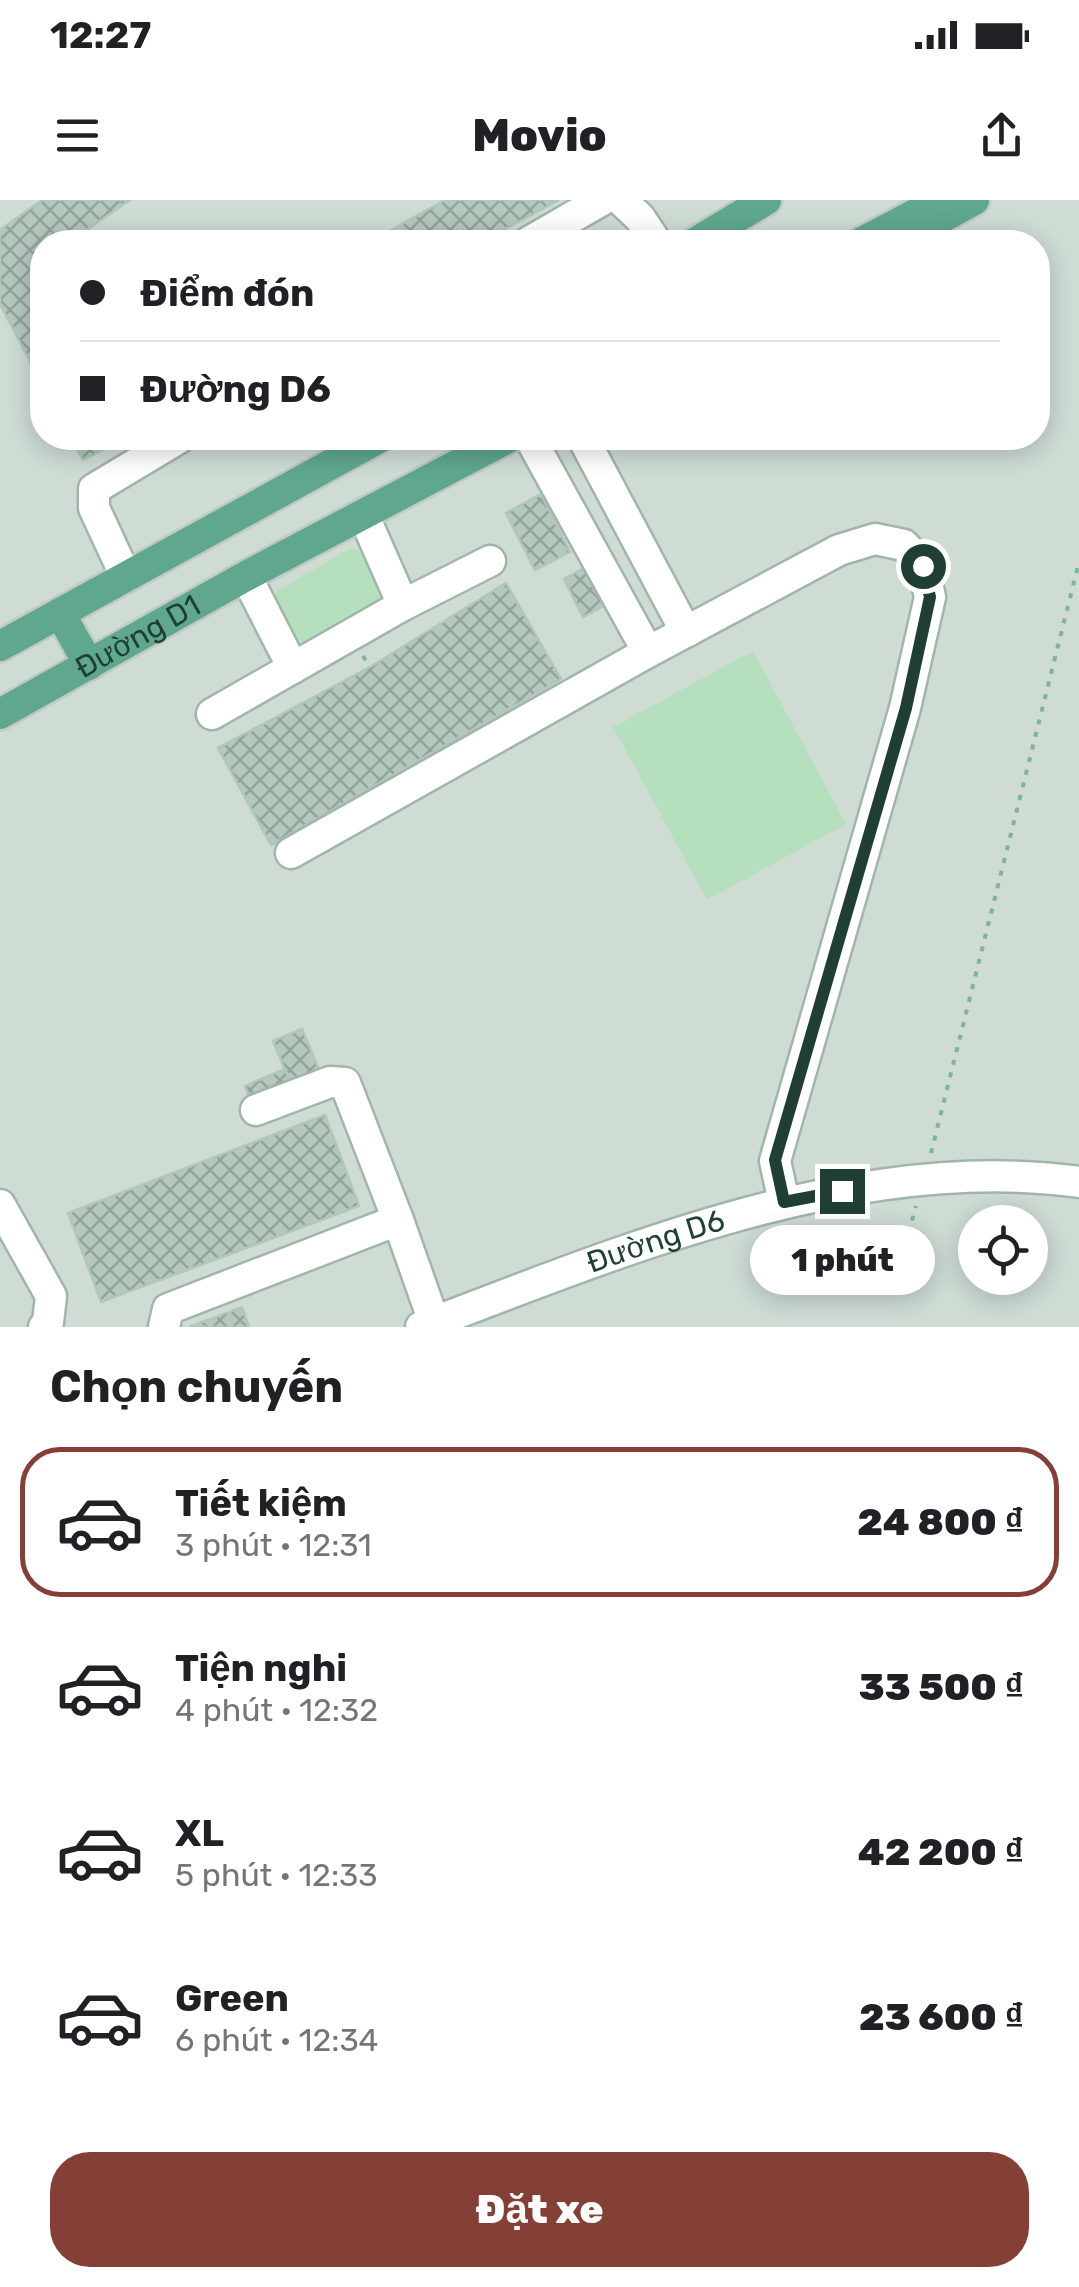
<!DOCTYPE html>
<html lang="vi">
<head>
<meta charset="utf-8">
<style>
	:root { --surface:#fff; --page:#f2f2f2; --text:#202124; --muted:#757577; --line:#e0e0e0; --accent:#843f36 }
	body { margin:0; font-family:Rubik,sans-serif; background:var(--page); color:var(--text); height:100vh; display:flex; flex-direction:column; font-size:38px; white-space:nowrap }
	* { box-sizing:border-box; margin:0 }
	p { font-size:32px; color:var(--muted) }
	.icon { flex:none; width:55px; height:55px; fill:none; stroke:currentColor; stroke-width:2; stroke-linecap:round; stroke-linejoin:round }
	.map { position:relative; height:1127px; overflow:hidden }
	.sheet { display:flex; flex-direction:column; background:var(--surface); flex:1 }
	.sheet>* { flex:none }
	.top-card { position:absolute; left:30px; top:30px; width:1020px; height:220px; border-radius:40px; box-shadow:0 5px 25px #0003; display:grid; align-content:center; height:220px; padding:0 50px; background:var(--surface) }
	.tools { position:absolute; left:958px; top:1005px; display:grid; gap:20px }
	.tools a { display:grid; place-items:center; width:90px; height:90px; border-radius:50%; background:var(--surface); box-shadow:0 5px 25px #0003; font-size:50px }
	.end { position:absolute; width:45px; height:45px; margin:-22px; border:12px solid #1e3f32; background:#fff; box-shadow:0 0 0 5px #fff }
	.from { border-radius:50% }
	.bubble { position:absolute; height:70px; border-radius:35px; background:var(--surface); box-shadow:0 5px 25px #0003; font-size:32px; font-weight:800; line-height:70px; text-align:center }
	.top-card b { display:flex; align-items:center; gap:35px; height:95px; font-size:38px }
	.top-card b+b { border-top:2px solid var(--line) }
	.top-card i { width:25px; height:25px; background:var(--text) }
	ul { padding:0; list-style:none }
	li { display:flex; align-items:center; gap:30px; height:150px; margin:0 20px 15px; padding:0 30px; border:5px solid transparent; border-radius:40px }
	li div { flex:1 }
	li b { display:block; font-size:38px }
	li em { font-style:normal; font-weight:800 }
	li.on { border-color:var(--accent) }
	li>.icon { width:90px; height:90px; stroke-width:1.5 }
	h2 { padding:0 50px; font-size:45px; line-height:120px }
	.action { display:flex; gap:20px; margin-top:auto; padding:20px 50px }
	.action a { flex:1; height:115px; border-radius:40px; background:var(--accent); color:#fff; font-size:40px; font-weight:800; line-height:115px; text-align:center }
	.status { display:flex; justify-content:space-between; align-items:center; height:70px; padding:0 50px; background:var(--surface); direction:ltr }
	.status svg { height:28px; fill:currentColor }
	header { display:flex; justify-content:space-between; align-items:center; height:130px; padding:0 50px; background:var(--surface); font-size:45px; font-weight:800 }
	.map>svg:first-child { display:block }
	.built { fill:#cedcd4; fill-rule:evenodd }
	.green { fill:#b6e0bd }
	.building { fill:url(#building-cross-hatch); stroke:#b1c7bc; stroke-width:2.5 }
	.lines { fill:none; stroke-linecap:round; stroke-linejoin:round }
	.minor-casing { stroke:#a2b5ac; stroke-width:35 }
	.major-casing { stroke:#c0c9c6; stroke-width:35 }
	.path { stroke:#7cb49c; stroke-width:4; stroke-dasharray:5 8; stroke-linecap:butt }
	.minor { stroke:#fff; stroke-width:30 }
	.major { stroke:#5fa78d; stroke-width:30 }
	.route { stroke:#1e3f32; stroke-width:12 }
	.labels { text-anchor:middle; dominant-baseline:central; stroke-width:8; stroke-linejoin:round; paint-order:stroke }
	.street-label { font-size:30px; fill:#1e3f32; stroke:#f0f9f4 }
</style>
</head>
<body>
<div class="status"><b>12:27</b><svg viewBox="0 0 49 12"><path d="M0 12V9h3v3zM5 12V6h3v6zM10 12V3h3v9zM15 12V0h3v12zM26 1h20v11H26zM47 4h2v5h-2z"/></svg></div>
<header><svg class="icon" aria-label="menu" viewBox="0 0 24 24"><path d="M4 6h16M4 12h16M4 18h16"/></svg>Movio<svg class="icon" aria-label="share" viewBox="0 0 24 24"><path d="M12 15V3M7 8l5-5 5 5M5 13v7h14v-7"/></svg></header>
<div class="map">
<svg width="1079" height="1127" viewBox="0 0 1079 1127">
	<defs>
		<pattern id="building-cross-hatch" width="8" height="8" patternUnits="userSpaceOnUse" patternTransform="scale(2.5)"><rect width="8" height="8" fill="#b5c8be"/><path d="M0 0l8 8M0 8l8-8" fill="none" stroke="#93a49b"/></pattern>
	</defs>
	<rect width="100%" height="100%" fill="#e0ece5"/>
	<path class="built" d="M0,0H1079V1127H0ZM42,42H1038V238H42ZM975,1022H1030V1078H975Z"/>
	<g class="green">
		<path d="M351,348L373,356L384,397L370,410L303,443L290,441L272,402L277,391Z"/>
		<path d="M753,451L846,624L707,700L613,527Z"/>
	</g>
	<g class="building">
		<path d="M42,0H130L88,29L95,42H42V184L0,104V30Z"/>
		<path d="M445,0H559L481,42H370Z"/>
		<path d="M71,238H125L83,260Z"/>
		<path d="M541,294L570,352L535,370L506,313Z"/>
		<path d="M586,367L605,405L583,417L564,379Z"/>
		<path d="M506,383L561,479L271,645L218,548L370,467Z"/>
		<path d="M302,829L323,879L294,891L273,841Z"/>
		<path d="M285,869L294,891L254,909L245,886Z"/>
		<path d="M325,915L359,1006L101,1102L68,1013Z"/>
		<path d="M242,1107L249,1127H189Z"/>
	</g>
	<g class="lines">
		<g class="minor-casing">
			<g id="minor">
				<path d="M621,0L640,18L656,42"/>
				<path d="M529,42L602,0"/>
				<path d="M530,238L648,452"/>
				<path d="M583,238L686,432"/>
				<path d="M370,330L403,405"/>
				<path d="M246,376L293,468"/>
				<path d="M126,377L94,308V289L179,238"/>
				<path d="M212,514L403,405L490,361"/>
				<path d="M291,653L648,452L839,350L875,339L904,345L923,366L930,397L905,508L775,961L784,1002"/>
				<path d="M256,910L330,882L345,883L398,1020"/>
				<path d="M0,1005L51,1096L48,1122L44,1127"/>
				<path d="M164,1127L168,1109L398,1020L434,1122"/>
				<path id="s1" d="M421,1127C623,1050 859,951 1079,982"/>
			</g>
		</g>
		<g class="major-casing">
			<g id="major">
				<path d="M925,27L974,0"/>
				<path d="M696,42L766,0"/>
				<path d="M862,42L942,0"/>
				<path d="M60,413L89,465"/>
				<path d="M0,446L379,238"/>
				<path id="s2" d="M0,514L246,376L508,238"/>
			</g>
		</g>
		<g class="path">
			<path d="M363,456L370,467"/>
			<path d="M931,953L1079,362"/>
			<path d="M894,1083L916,1006"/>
		</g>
		<use href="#minor" class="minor"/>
		<use href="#major" class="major"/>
	</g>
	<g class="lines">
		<path class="route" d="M842,991L784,1002L775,960L906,508L930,397L923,366"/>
	</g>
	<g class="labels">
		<g class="street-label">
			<text stroke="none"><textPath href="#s2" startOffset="158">Đường D1</textPath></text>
			<text stroke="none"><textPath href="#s1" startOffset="250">Đường D6</textPath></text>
		</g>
	</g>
</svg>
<div class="tools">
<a><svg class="icon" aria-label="locate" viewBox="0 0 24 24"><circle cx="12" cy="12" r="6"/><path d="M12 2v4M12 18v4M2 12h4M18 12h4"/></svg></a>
</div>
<i class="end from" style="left:923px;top:366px"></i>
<i class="end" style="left:842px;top:991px"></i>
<div class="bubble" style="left:750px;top:1025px;width:185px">1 phút</div>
<div class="top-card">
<b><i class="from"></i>Điểm đón</b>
<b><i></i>Đường D6</b>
</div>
</div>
<section class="sheet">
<h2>Chọn chuyến</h2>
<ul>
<li class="on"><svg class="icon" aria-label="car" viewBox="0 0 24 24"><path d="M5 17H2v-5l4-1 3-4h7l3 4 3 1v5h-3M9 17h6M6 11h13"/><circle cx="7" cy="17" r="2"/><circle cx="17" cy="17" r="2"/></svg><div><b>Tiết kiệm</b><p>3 phút · 12:31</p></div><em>24 800 ₫</em></li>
<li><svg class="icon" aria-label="car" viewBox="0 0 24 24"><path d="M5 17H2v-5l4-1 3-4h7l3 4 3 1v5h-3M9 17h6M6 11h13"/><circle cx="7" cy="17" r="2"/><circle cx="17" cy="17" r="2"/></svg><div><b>Tiện nghi</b><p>4 phút · 12:32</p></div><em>33 500 ₫</em></li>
<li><svg class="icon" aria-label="car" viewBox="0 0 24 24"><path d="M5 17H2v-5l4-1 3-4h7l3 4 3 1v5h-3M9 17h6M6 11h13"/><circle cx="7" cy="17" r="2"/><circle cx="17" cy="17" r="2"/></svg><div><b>XL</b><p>5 phút · 12:33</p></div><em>42 200 ₫</em></li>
<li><svg class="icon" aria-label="car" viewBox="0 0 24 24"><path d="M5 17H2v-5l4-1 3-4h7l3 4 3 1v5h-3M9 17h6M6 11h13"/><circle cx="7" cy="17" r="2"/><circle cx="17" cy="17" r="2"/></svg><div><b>Green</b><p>6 phút · 12:34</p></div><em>23 600 ₫</em></li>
</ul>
<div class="action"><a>Đặt xe</a></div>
</section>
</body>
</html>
